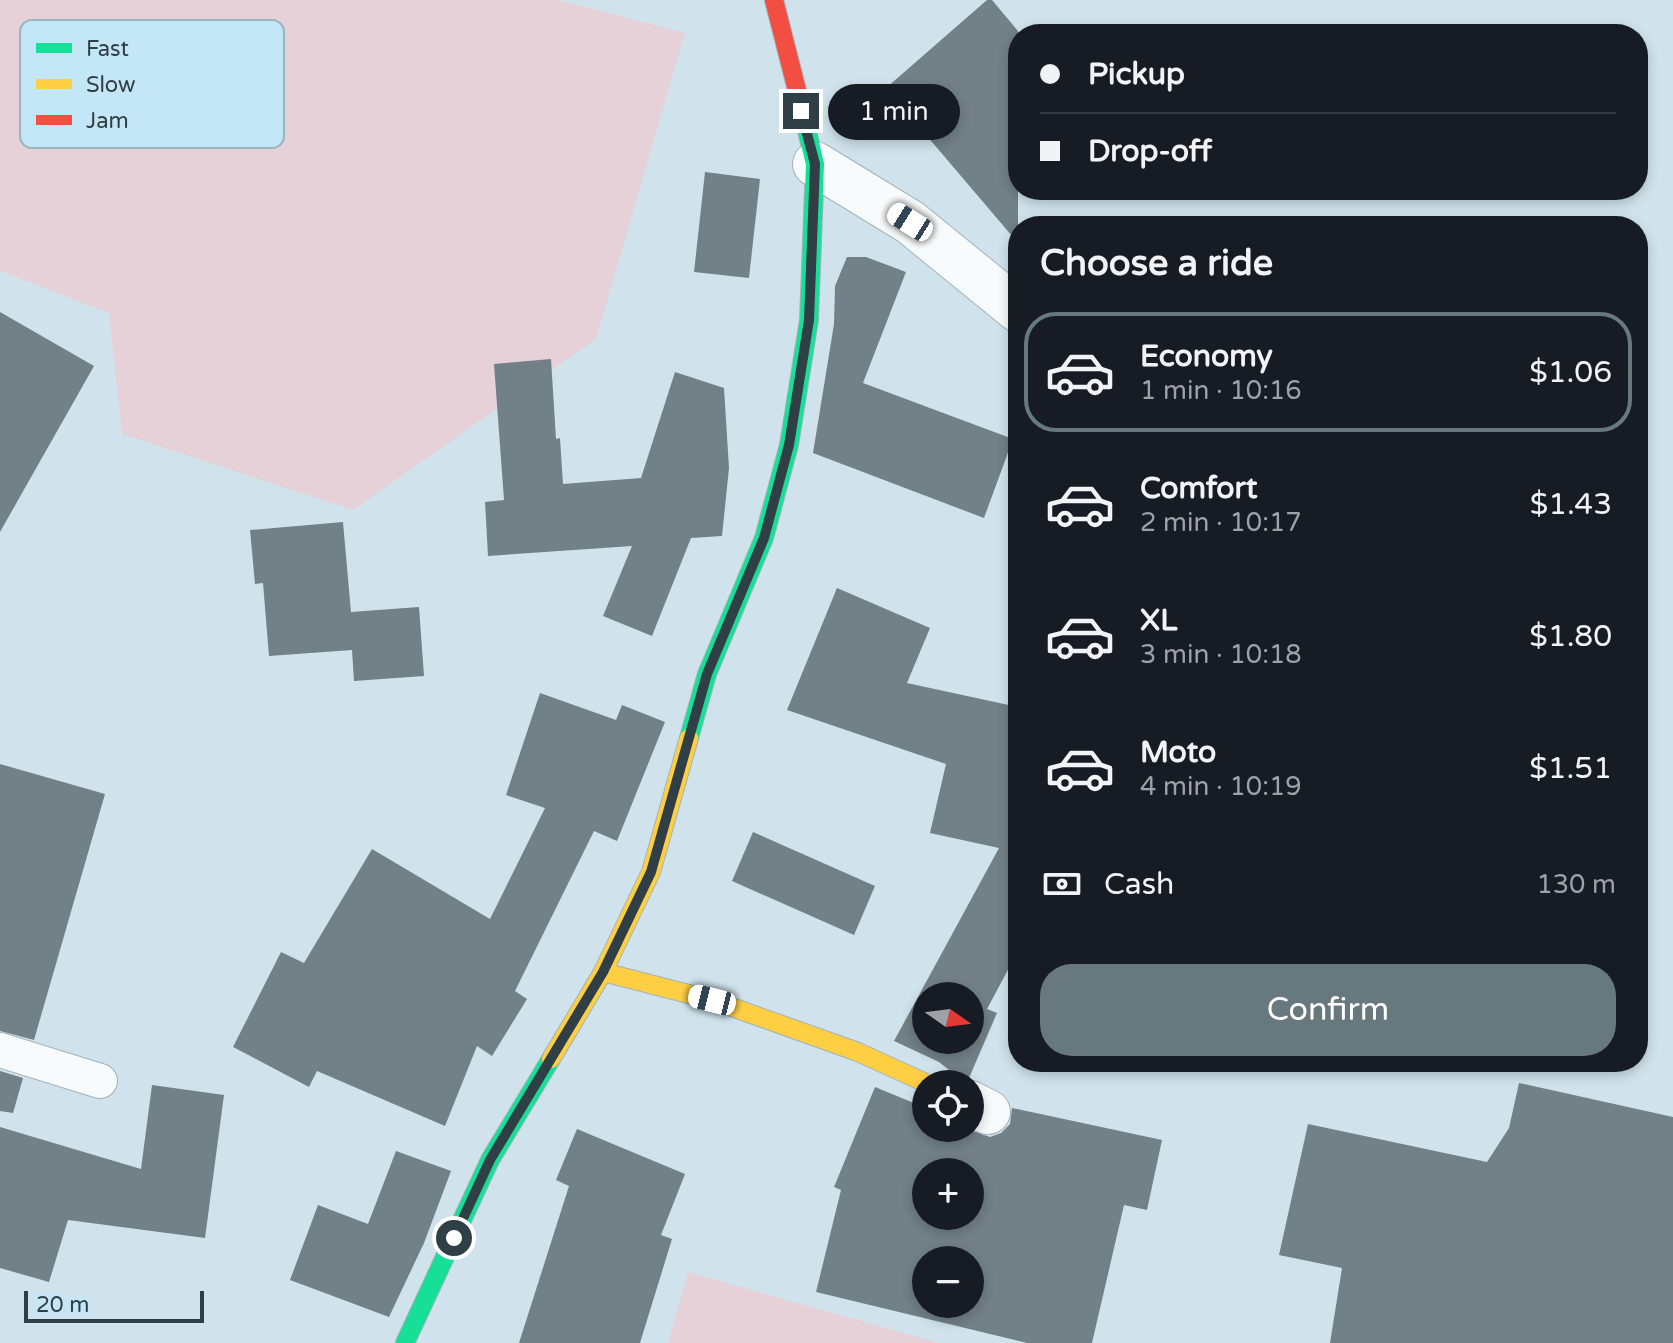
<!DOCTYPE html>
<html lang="en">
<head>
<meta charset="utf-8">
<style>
	:root { --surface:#171b24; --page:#20242c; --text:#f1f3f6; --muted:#9ea1a6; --line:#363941; --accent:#68787f }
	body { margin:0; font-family:"Varela Round",sans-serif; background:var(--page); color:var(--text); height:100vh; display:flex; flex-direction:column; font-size:30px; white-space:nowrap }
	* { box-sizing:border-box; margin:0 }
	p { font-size:26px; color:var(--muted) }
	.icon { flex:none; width:44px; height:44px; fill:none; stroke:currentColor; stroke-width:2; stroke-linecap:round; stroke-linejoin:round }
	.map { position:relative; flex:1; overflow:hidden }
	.sheet { position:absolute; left:1008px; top:216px; width:640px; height:856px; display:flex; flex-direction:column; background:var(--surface); border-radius:32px; box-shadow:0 4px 12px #0003 }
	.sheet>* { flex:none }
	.top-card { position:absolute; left:1008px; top:24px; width:640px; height:176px; border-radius:32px; box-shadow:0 4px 12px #0003; display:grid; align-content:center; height:176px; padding:0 32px; background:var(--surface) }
	.needle { width:52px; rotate:104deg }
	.tools { position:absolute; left:912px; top:982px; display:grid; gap:16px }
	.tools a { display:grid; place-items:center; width:72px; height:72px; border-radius:50%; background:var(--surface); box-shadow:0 4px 12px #0003; font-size:40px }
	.scale { position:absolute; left:24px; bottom:20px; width:180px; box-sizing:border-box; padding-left:8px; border:4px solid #303e45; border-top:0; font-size:22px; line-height:28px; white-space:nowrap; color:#303e45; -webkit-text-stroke:6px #c4e7f8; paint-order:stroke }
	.end { position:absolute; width:36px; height:36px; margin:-18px; border:10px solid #303e45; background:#fff; box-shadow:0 0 0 4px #fff }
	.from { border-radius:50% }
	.bubble { position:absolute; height:56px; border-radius:28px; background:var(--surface); box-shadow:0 4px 12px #0003; font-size:26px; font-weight:600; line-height:56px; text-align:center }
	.car { position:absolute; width:24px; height:48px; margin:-24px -12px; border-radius:10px; box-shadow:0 0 6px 2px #0007; background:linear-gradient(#fff 24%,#345 0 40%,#fff 0 76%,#345 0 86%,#fff 0) }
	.top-card b { display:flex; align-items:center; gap:28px; height:76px; font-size:30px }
	.top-card b+b { border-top:2px solid var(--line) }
	.top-card i { width:20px; height:20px; background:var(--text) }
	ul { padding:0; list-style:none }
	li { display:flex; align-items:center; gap:24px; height:120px; margin:0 16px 12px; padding:0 16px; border:4px solid transparent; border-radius:32px }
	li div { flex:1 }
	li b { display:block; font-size:30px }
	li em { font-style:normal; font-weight:600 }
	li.on { border-color:var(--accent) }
	li>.icon { width:72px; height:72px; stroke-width:1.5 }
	h2 { padding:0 32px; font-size:36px; line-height:96px }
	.pay { display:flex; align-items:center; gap:20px; height:88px; padding:0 32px; font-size:30px }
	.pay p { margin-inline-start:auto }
	.action { display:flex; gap:16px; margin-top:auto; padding:16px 32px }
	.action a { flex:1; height:92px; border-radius:32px; background:var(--accent); color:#fff; font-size:32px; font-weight:600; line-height:92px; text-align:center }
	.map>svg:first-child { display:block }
	.green { fill:#e5d1d7 }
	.building { fill:#728187; fill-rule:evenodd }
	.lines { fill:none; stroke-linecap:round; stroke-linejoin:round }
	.lane-casing { stroke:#a3b2b9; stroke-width:36 }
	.street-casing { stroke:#a3b2b9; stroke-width:46 }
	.fast-casing { stroke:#a3b2b9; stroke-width:20 }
	.slow-casing { stroke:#a3b2b9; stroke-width:20 }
	.jam-casing { stroke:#a3b2b9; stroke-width:20 }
	.lane { stroke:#f8fbfc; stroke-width:34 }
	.street { stroke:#f8fbfc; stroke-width:44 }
	.fast { stroke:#16e098; stroke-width:18 }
	.slow { stroke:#ffcf43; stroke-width:18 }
	.jam { stroke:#f24e42; stroke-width:18 }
	.route { stroke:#303e45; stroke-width:10 }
	.key { fill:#c4e7f8; stroke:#98b4c2; stroke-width:2 }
	.key-label { font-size:22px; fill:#303e45 }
</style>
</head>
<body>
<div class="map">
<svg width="1673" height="1343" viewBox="0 0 1673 1343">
	<rect width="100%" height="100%" fill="#d0e3ec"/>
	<g class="green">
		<path d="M0,0H559L685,33L596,339L353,510L122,434L109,313L0,271Z"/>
		<path d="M688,1272L939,1343H668Z"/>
	</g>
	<g class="building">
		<path d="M987,0H992L1018,31V243L886,88Z"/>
		<path d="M705,172L760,179L749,278L694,272Z"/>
		<path d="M847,257H866L906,272L863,383L1013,439L984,518L813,453L834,324L835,286Z"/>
		<path d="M0,312L94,366L0,532Z"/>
		<path d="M551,359L556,439L560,438L563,484L641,478L675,372L724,388L729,468L722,536L691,538L652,636L603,616L632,546L488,556L485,502L504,500L494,364Z"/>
		<path d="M343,522L351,612L419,607L424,676L354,681L352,650L269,656L263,583L255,584L250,530Z"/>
		<path d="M837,588L930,628L907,683L1018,707V951L987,1009L997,1013L969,1078L954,1084L949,1070L939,1062L894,1041L999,848L930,833L946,764L787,710ZM926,996H970V1040H926Z"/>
		<path d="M540,693L616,720L622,705L665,722L617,841L594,831L515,991L527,999L492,1056L477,1046L445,1126L317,1071L309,1087L233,1047L281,952L304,963L372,849L490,919L545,808L506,795Z"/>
		<path d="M0,764L105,794L34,1040L0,1031Z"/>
		<path d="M753,832L875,886L854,935L732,881Z"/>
		<path d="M0,1071L23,1078L13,1113L0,1111Z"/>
		<path d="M1519,1083L1673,1117V1343H1330L1342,1268L1279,1255L1308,1124L1487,1162L1509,1128Z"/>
		<path d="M152,1085L224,1095L205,1238L68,1220L49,1282L0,1268V1127L141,1169Z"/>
		<path d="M875,1087L926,1108V1128H964L990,1137L1001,1133L1010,1124L1012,1108L1162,1140L1147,1210L1124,1205L1092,1343H1027L816,1292L841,1190L834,1187ZM926,1172H970V1216H926ZM926,1260H970V1304H926Z"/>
		<path d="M577,1129L685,1174L661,1235L672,1239L640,1343H519L569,1186L556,1180Z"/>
		<path d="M396,1151L451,1171L424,1243L389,1317L290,1280L318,1205L368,1224Z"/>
	</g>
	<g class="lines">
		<g class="lane-casing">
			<path id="lane" d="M0,1050L100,1081"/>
		</g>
		<g class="street-casing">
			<g id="street">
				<path d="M815,164L910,222L1018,310"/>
				<path d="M970,1103L988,1112"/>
			</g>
		</g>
		<g class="fast-casing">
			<g id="fast">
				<path d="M689,738L707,674L764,538L789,445L809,320L815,164L802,110"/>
				<path d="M405,1343L490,1160L551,1059"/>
			</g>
		</g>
		<g class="slow-casing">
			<g id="slow">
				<path d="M603,972L712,1000L858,1052L928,1084"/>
				<path d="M551,1059L603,972L651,872L689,738"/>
			</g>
		</g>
		<g class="jam-casing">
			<path id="jam" d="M774,0L802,110"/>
		</g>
		<use href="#lane" class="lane"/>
		<use href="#street" class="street"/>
		<use href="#fast" class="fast"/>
		<use href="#slow" class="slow"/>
		<use href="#jam" class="jam"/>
	</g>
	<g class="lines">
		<path class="route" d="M454,1238L490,1160L603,972L651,872L707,674L764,538L789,445L809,320L815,164L801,111"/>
	</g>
	<rect x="20" y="20" width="264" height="128" rx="12" class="key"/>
	<rect x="36" y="43" width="36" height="10" fill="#16e098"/>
	<rect x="36" y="79" width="36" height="10" fill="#ffcf43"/>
	<rect x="36" y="115" width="36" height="10" fill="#f24e42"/>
	<g class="key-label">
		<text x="86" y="56">Fast</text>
		<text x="86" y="92">Slow</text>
		<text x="86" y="128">Jam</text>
	</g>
</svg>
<div class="tools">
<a><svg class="needle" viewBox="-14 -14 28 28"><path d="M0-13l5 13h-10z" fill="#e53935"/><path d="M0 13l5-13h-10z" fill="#9ea1a6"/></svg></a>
<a><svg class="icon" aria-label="locate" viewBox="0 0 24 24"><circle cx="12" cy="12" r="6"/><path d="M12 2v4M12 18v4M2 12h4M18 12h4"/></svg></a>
<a>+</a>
<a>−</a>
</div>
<div class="scale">20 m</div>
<i class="end from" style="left:454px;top:1238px"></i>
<i class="end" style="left:801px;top:111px"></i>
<div class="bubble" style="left:828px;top:84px;width:132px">1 min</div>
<i class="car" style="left:910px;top:222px;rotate:302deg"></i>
<i class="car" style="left:712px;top:1000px;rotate:284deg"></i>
<div class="top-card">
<b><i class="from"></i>Pickup</b>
<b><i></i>Drop-off</b>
</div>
<section class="sheet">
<h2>Choose a ride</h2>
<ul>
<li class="on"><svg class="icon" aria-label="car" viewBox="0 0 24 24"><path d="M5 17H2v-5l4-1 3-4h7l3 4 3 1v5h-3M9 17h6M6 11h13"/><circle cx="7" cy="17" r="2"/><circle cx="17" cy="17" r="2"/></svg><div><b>Economy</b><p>1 min · 10:16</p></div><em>$1.06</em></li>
<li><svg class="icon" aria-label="car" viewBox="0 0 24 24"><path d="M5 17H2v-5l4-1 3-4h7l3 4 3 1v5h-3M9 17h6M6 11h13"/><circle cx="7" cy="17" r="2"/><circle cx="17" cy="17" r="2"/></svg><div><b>Comfort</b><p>2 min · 10:17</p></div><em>$1.43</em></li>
<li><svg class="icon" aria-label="car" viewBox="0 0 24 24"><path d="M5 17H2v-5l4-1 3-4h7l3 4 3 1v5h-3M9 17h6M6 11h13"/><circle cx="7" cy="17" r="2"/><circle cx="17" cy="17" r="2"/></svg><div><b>XL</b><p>3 min · 10:18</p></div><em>$1.80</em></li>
<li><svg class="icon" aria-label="car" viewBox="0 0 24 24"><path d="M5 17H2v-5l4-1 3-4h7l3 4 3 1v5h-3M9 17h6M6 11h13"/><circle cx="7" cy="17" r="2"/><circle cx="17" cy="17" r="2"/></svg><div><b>Moto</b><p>4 min · 10:19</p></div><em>$1.51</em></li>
</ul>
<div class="pay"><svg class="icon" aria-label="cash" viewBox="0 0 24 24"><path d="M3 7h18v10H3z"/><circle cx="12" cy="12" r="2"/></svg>Cash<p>130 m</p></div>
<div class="action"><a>Confirm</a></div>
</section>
</div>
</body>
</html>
